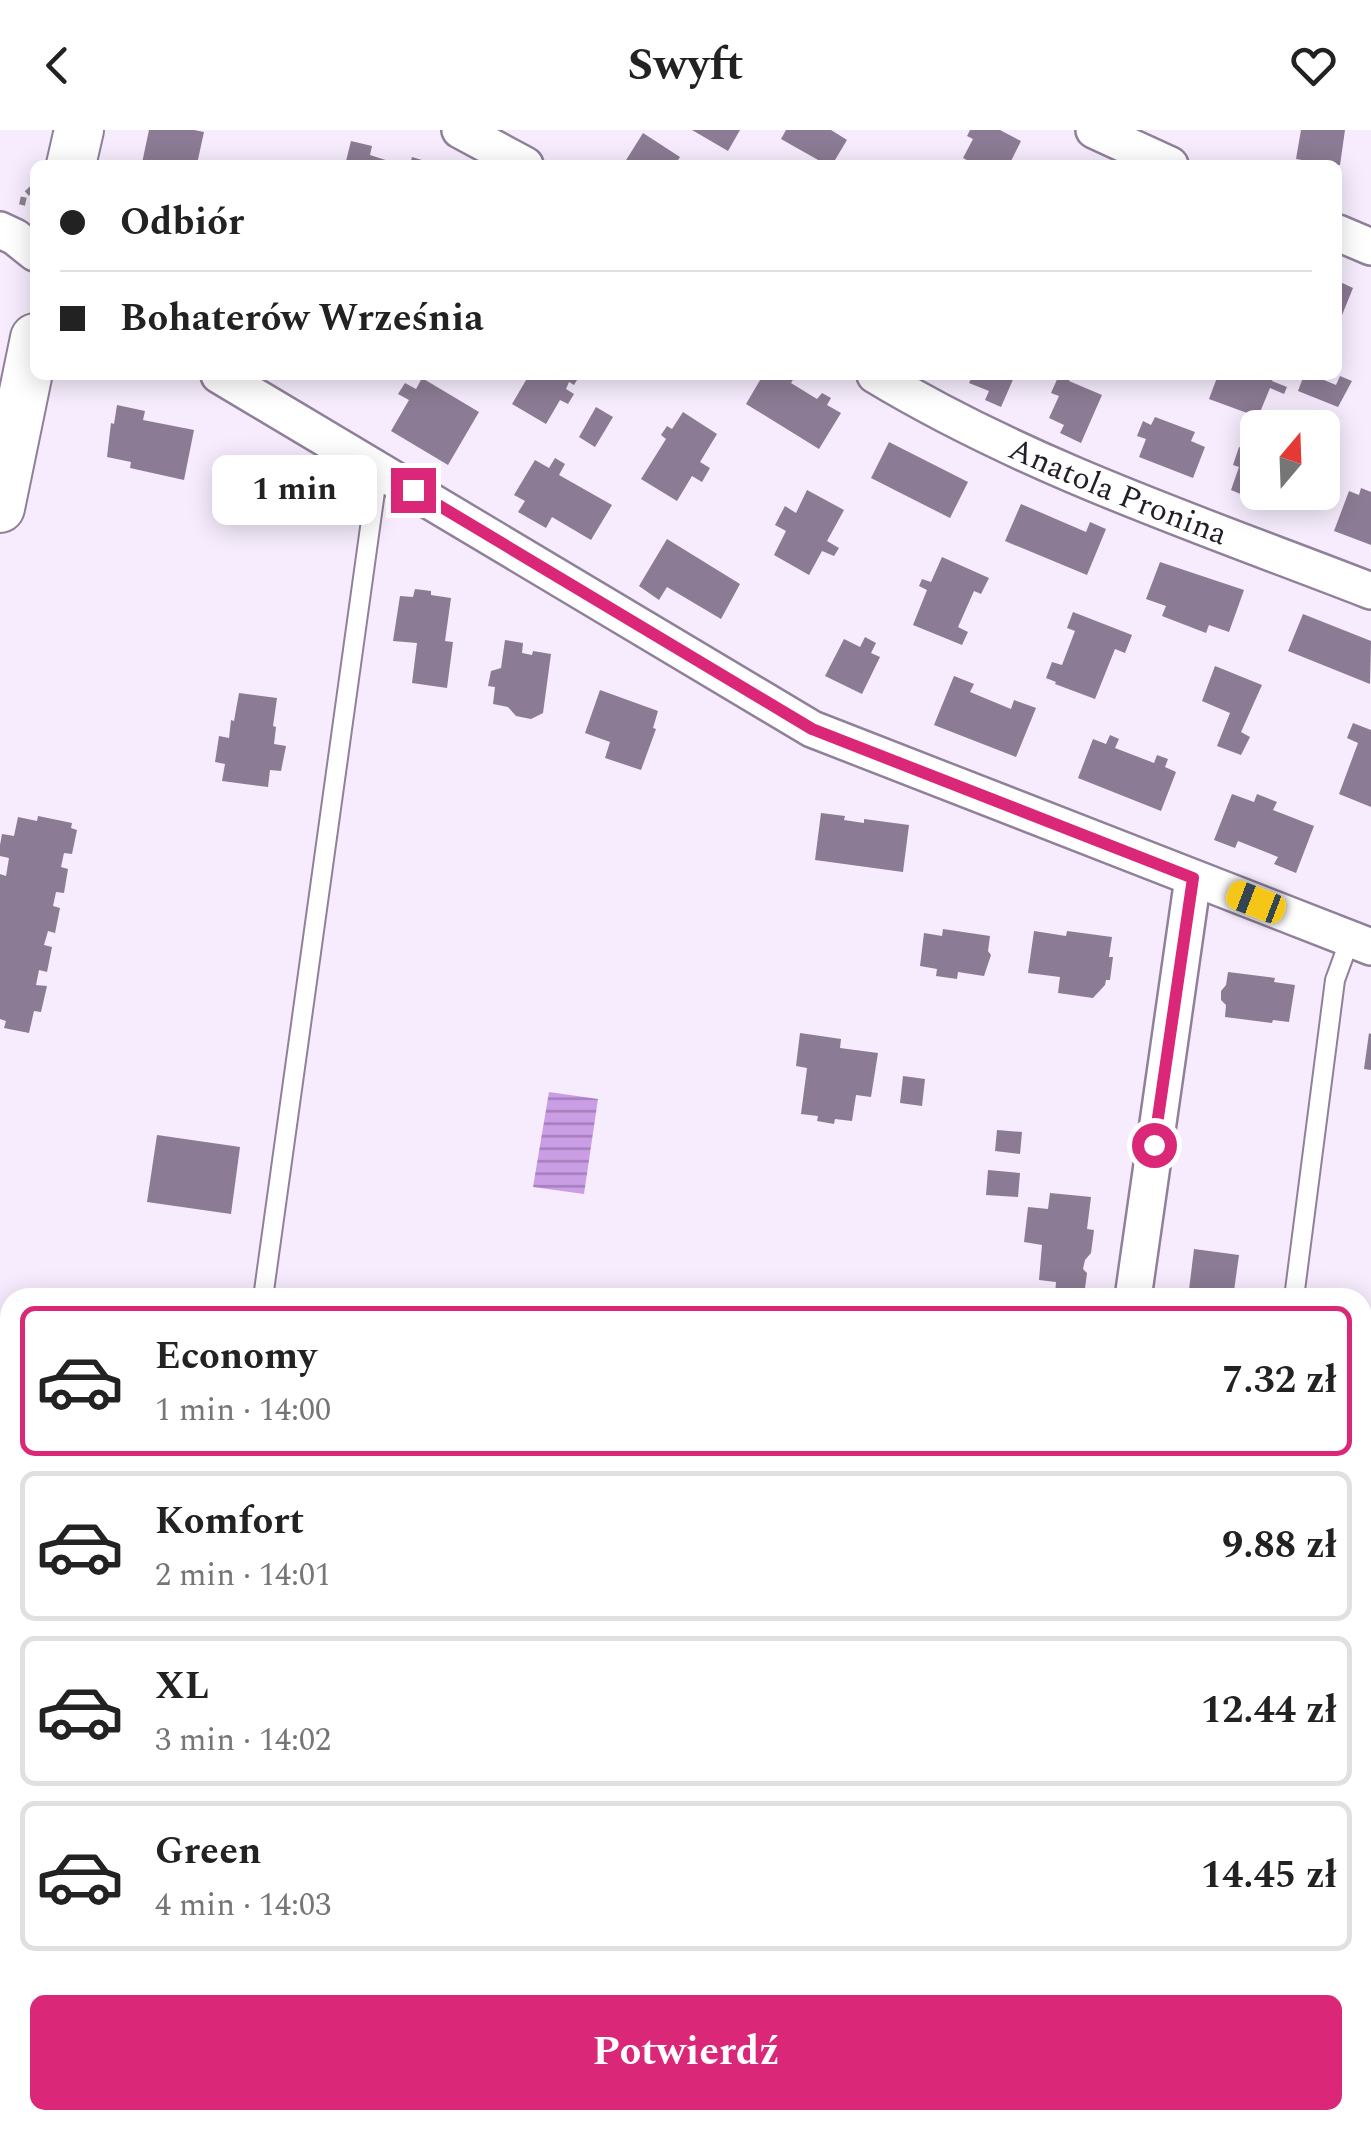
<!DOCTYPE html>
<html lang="pl">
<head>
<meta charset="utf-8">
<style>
	:root { --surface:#fff; --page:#f2f2f2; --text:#222; --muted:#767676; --line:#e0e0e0; --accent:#db2777 }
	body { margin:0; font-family:Spectral,serif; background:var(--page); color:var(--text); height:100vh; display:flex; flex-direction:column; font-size:38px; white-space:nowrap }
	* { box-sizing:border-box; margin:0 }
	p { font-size:32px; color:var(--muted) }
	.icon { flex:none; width:55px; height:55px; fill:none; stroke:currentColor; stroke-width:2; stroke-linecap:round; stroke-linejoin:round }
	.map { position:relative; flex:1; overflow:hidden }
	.drawer { position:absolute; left:0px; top:1158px; width:1372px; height:842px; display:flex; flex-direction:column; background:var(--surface); border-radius:30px 30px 0 0; box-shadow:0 5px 25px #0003 }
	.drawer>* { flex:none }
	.hud { position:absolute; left:30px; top:30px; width:1312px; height:220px; border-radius:15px; box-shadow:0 5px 25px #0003; display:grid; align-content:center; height:220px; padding:0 30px; background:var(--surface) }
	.needle { width:65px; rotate:19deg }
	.buttons { position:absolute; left:1240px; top:280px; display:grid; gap:20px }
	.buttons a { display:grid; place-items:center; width:100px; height:100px; border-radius:15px; background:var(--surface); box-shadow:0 5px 25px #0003; font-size:50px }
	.end { position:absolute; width:45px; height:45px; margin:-22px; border:12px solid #db2777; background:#fff; box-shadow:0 0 0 5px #fff }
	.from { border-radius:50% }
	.bubble { position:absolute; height:70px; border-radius:15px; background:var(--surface); box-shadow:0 5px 25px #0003; font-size:32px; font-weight:700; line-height:70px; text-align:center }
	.car { position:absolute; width:30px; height:60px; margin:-30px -15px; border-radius:12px; box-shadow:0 0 8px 2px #0007; background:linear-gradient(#f5c518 24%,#345 0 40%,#f5c518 0 76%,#345 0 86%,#f5c518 0) }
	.hud b { display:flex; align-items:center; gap:35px; height:95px; font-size:38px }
	.hud b+b { border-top:2px solid var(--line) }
	.hud i { width:25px; height:25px; background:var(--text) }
	ul { padding:18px 0 0; list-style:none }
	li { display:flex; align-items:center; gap:30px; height:150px; margin:0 20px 15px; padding:0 10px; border:5px solid var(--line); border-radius:15px }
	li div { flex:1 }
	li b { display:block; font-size:38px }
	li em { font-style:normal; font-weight:700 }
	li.selected { border-color:var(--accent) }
	li>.icon { width:90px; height:90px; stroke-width:1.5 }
	.action { display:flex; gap:20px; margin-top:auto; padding:20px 30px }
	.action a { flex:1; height:115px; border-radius:15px; background:var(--accent); color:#fff; font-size:40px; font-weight:700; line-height:115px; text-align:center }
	header { display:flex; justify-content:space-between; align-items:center; height:130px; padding:0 30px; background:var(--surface); font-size:45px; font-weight:700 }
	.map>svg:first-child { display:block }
	.water { fill:url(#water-rules) }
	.building { fill:#8b7b94 }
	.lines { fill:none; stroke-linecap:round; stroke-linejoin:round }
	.lane-casing { stroke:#90809a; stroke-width:22 }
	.street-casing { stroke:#90809a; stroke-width:40 }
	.secondary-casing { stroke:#90809a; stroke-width:52 }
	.path { stroke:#8a828f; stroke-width:6; stroke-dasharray:8 5; stroke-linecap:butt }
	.lane { stroke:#fff; stroke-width:18 }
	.street { stroke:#fff; stroke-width:35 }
	.secondary { stroke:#fff; stroke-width:48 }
	.route { stroke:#db2777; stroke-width:12 }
	.labels { text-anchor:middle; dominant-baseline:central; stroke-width:10; stroke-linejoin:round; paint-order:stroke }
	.street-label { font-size:32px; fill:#241e28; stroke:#f6ecfd }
</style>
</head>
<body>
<header><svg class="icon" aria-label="back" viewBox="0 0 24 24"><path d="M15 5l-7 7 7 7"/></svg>Swyft<svg class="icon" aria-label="heart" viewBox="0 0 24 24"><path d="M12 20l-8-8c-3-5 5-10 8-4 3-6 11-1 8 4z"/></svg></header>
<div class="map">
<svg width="1371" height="1999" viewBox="0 0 1371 1999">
	<defs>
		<pattern id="water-rules" width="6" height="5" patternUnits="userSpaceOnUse" patternTransform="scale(2.5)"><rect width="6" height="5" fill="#ca9de5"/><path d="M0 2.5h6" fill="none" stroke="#a47fba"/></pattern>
	</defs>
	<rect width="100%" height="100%" fill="#f6ecfd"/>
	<path class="water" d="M549,962L598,969L584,1064L533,1057Z"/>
	<g class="building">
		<path d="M149,0H194L204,2L197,34L185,31L184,35L142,33Z"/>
		<path d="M692,0H740L728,21Z"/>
		<path d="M786,0H831L847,10L832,35H827L781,9Z"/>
		<path d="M970,0H1000L1021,11L1009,35H976L963,28L973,9L967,6Z"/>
		<path d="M1301,0H1345L1340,35H1319L1320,33L1296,29Z"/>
		<path d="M643,3L680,27L675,35H623Z"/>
		<path d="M351,11L372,16L370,25L401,35H345Z"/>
		<path d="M412,27L435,34V35H410Z"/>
		<path d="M1338,151L1353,158L1338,195Z"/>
		<path d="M529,245H580L574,255L569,252L566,259L574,264L568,274L560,270L546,294L512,274Z"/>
		<path d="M763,245H796L791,253L817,269L822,263L831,268L827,275L841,283L819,319L746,274Z"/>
		<path d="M973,245H1015L1001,277L985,270L989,261L969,253Z"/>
		<path d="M1059,245H1072L1069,251L1102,265L1081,313L1060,303L1064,295L1049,288L1059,266L1051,263Z"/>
		<path d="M1218,245H1274L1272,251L1287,257L1284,264L1270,258L1258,287L1209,269Z"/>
		<path d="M1304,245H1312L1336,255L1340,246L1352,251L1338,277L1298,261Z"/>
		<path d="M422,248L479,282L448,335L391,301L409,270L398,264L405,253L416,259Z"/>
		<path d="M117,275L145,281L143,290L194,300L184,350L130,338L131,332L107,327L111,293L114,294Z"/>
		<path d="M596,277L613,287L595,317L579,307Z"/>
		<path d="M683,282L717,304L700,332L710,338L702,352L692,346L677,371L641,349L666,309L661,305L667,296L672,299Z"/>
		<path d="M1155,287L1195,302L1191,311L1205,317L1193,348L1139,327L1146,309L1137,306L1143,291L1151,295Z"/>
		<path d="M889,312L968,352L950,388L871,348Z"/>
		<path d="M1239,317L1258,324V362H1272L1267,375L1231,360L1239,337L1233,335Z"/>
		<path d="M555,328L565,334L559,345L612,375L591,410L552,387L546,398L518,382L525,371L514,365L535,330L549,338Z"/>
		<path d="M1361,358L1371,362V415L1334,401L1349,361L1359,365Z"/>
		<path d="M807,360L844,380L827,411L839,418L834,426L822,421L809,445L774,425L786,401L775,395L785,376L796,383Z"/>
		<path d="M1021,374L1086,402L1090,392L1106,399L1087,445L1005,411Z"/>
		<path d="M667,409L740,454L721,489L667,457L659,470L639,456Z"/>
		<path d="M942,427L989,448L981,464L974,461L958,497L968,502L962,515L913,495L927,460L919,456L922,449L931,452Z"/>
		<path d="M1160,432L1244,460L1229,502L1209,495L1206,503L1162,486L1166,476L1146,469Z"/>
		<path d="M415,459L431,461V465L451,468L445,511L453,512L447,558L412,553L417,513L393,511L400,466L413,467Z"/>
		<path d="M1073,482L1132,505L1125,523L1115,519L1095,569L1055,554L1056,552L1046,548L1052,532L1062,535L1075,501L1067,498Z"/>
		<path d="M1303,484L1371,511L1370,554L1288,521Z"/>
		<path d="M865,507L876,513L871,523L880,527L862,564L825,546L844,509L860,517Z"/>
		<path d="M505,510L523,513L522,523L532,525L533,521L551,524L543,583L531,589L516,586L508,577L493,574L495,557L488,556L491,541L501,538Z"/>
		<path d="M1215,536L1262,555L1241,602L1250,607L1241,625L1217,616L1230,583L1202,571Z"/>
		<path d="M954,546L974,554L970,562L1011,579L1014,570L1036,578L1016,627L934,595Z"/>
		<path d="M600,560L658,581L653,598L656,599L641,640L605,628L610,612L585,603Z"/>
		<path d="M239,563L277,568L273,596L276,597L274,614L286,616L281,641L270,640L268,657L222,651L225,634L215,632L219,606L229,608L231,590L234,591Z"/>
		<path d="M1353,593L1371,600V677L1339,664L1358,613L1347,608Z"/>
		<path d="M1110,605L1119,609L1115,618L1154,633L1157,625L1168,629L1165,637L1176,642L1161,681L1078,648L1093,609L1106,614Z"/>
		<path d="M1232,664L1254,672L1257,664L1277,672L1273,680L1314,696L1296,743L1274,734L1278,727L1238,711L1235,718L1214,710Z"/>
		<path d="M821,683L845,686L844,690L864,693V689L909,695L903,742L815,730Z"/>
		<path d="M38,686L72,693L71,698L77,700L72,724L64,723L61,737L68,739L64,763L56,762L53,776L60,778L55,803L48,801L44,815L52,817L47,842L39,840L36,855L47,856L41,882L34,881L29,903L4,898L6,891L0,889V744L6,746L9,728L0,726V715L2,704L14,706L18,687L37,691Z"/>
		<path d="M943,799L990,806L988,821L991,825L984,846L958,842L957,849L936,846L937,839L920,836L924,803L942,806Z"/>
		<path d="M1034,801L1066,806L1067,801L1112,807L1109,827H1113L1110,850H1106L1105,855L1093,868L1058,863L1060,847L1028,843Z"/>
		<path d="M1228,842L1275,848L1274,852L1295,855L1289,892L1273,890L1272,893L1225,887L1226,875L1221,870V861L1226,855Z"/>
		<path d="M800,903L841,909L840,918L878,923L871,967L856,965L852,991L835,989L834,994L817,991L818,986L801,984L807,938L796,936Z"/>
		<path d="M1369,903L1371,904V940L1364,939Z"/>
		<path d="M903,946L925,949L922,976L900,973Z"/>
		<path d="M997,1000L1022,1002L1020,1024L995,1021Z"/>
		<path d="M157,1005L240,1017L231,1084L147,1072Z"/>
		<path d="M988,1040L1020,1043L1018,1067L986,1065Z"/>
		<path d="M1050,1063L1091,1067L1087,1099L1094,1100L1091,1123L1085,1130L1083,1139L1087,1143L1084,1166L1070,1168L1055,1165L1056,1152L1039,1150L1042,1115L1024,1112L1028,1077L1048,1079Z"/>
		<path d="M1194,1119L1239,1125L1233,1168H1188Z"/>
		<path d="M1362,1266L1371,1268V1319L1367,1335L1362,1334Z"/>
		<path d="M1004,1990H1079L1078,1999H1003Z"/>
	</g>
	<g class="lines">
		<g class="lane-casing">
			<g id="lane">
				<path d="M263,1168L378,340"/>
				<path d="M1294,1168L1335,850L1350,809"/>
				<path d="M1144,1999L1146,1990"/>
			</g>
		</g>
		<g class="street-casing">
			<g id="street">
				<path d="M460,0L525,35"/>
				<path d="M1094,0L1170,35"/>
				<path d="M0,100L15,107L35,123"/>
				<path d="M1338,103L1371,117"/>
				<path d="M219,245L812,599L1371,817"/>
				<path id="s1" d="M875,245C1029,338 1204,396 1371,461"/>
				<path d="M1133,1168L1193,748"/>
			</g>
		</g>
		<g class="secondary-casing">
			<g id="secondary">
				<path d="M71,35L79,0"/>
				<path d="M0,378L35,208"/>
			</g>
		</g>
		<path class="path" d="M22,75L24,66L35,56"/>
		<use href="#lane" class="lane"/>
		<use href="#street" class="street"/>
		<use href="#secondary" class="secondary"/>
	</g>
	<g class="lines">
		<path class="route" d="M413,360L812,599L1193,748L1154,1015"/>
	</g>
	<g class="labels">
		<g class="street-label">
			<text stroke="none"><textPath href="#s1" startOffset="270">Anatola Pronina</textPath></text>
		</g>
	</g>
</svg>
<div class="buttons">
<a><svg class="needle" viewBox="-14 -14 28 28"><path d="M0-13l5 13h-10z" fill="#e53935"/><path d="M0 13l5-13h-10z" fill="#767676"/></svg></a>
</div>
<i class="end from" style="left:1154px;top:1015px"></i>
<i class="end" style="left:413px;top:360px"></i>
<div class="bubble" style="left:212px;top:325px;width:165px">1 min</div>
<i class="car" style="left:1256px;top:772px;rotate:291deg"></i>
<div class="hud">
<b><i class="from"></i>Odbiór</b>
<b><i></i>Bohaterów Września</b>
</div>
<section class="drawer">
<ul>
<li class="selected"><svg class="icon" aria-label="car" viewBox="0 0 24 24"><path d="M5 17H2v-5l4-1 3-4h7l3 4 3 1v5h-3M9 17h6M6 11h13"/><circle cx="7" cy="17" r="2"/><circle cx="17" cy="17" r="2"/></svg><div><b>Economy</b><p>1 min · 14:00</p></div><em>7.32 zł</em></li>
<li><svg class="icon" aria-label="car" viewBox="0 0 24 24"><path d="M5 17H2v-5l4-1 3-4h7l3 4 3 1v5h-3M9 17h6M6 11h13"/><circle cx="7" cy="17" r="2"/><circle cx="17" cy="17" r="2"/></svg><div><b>Komfort</b><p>2 min · 14:01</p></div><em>9.88 zł</em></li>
<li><svg class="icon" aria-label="car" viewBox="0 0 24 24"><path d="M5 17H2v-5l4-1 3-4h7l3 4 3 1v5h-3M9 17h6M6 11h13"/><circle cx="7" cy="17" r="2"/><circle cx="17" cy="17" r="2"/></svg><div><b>XL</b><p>3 min · 14:02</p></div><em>12.44 zł</em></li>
<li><svg class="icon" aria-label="car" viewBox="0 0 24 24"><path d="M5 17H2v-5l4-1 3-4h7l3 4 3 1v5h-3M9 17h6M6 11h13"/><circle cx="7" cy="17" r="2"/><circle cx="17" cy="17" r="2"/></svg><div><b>Green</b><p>4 min · 14:03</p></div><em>14.45 zł</em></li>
</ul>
<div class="action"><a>Potwierdź</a></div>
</section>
</div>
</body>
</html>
